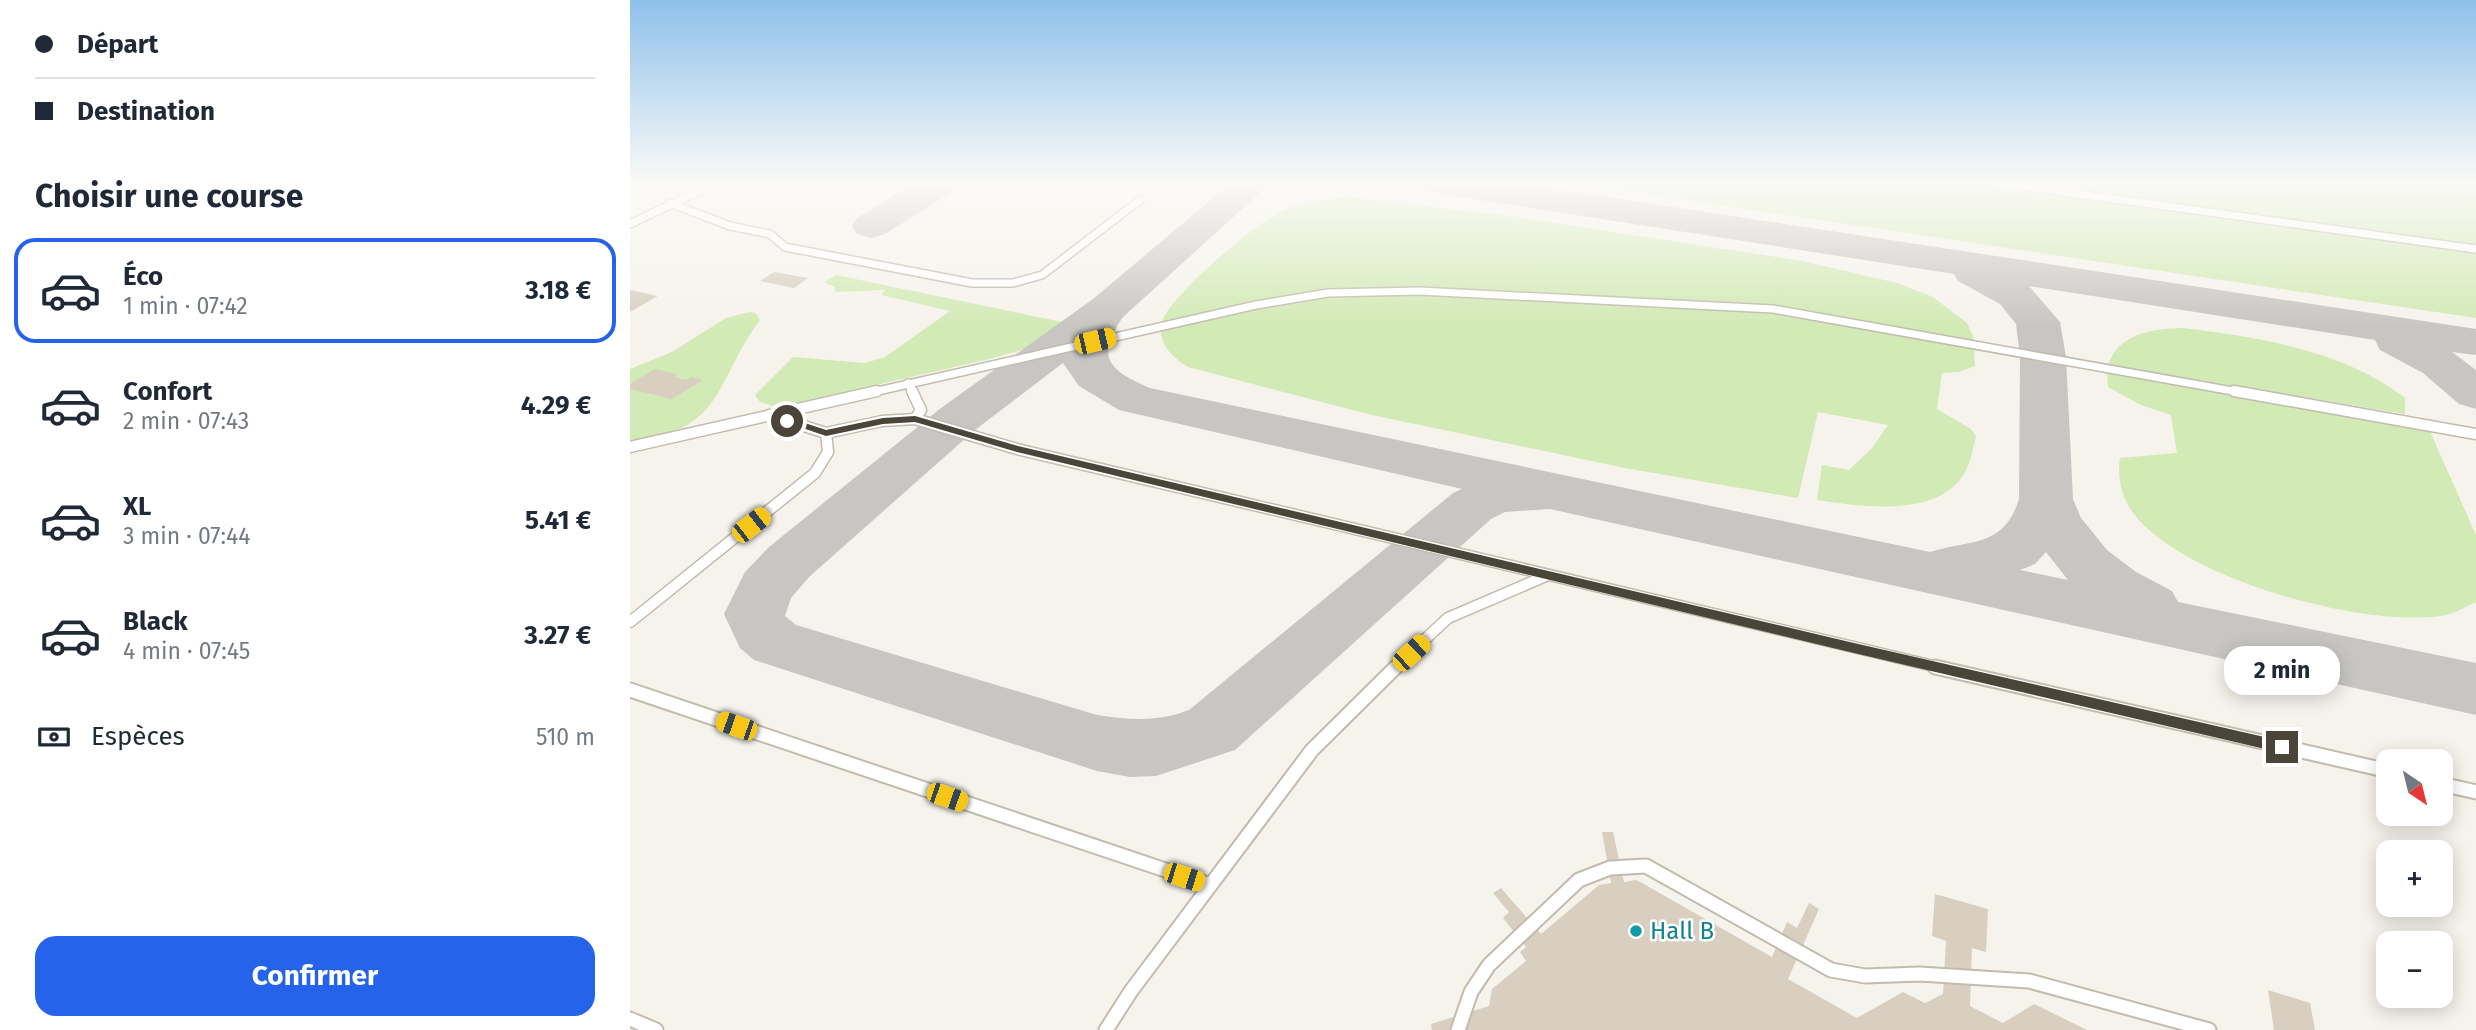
<!DOCTYPE html>
<html lang="fr">
<head>
<meta charset="utf-8">
<style>
	:root { --surface:#fff; --page:#f6f6f7; --text:#1f2937; --muted:#747a83; --line:#e0e1e3; --accent:#2563eb }
	body { margin:0; font-family:"Fira Sans",sans-serif; background:var(--page); color:var(--text); height:100vh; display:flex; flex-direction:column; font-size:26px; white-space:nowrap }
	* { box-sizing:border-box; margin:0 }
	p { font-size:23px; color:var(--muted) }
	.icon { flex:none; width:38px; height:38px; fill:none; stroke:currentColor; stroke-width:2; stroke-linecap:round; stroke-linejoin:round }
	.map { position:relative; flex:1; overflow:hidden }
	.details { display:flex; flex-direction:column; background:var(--surface); width:630px }
	.details>* { flex:none }
	.banner { display:grid; align-content:center; height:154px; padding:0 35px; background:var(--surface) }
	.needle { width:46px; rotate:145deg }
	.fabs { position:absolute; left:1746px; top:749px; display:grid; gap:14px }
	.fabs a { display:grid; place-items:center; width:77px; height:77px; border-radius:14px; background:var(--surface); box-shadow:0 4px 18px #0003; font-size:35px }
	.end { position:absolute; width:32px; height:32px; margin:-16px; border:9px solid #4b4439; background:#fff; box-shadow:0 0 0 4px #fff }
	.from { border-radius:50% }
	.bubble { position:absolute; height:49px; border-radius:21px; background:var(--surface); box-shadow:0 4px 18px #0003; font-size:23px; font-weight:700; line-height:49px; text-align:center }
	.car { position:absolute; width:21px; height:42px; margin:-21px -10px; border-radius:9px; box-shadow:0 0 5px 2px #0007; background:linear-gradient(#f5c518 24%,#345 0 40%,#f5c518 0 76%,#345 0 86%,#f5c518 0) }
	.banner b { display:flex; align-items:center; gap:24px; height:66px; font-size:26px }
	.banner b+b { border-top:2px solid var(--line) }
	.banner i { width:18px; height:18px; background:var(--text) }
	ul { padding:0; list-style:none }
	li { display:flex; align-items:center; gap:21px; height:105px; margin:0 14px 10px; padding:0 21px; border:4px solid transparent; border-radius:21px }
	li div { flex:1 }
	li b { display:block; font-size:26px }
	li em { font-style:normal; font-weight:700 }
	li.active { border-color:var(--accent) }
	li>.icon { width:63px; height:63px; stroke-width:1.5 }
	h2 { padding:0 35px; font-size:32px; line-height:84px }
	.pay { display:flex; align-items:center; gap:18px; height:77px; padding:0 35px; font-size:26px }
	.pay p { margin-inline-start:auto }
	.primary-button { display:flex; gap:14px; margin-top:auto; padding:14px 35px }
	.primary-button a { flex:1; height:80px; border-radius:21px; background:var(--accent); color:#fff; font-size:28px; font-weight:700; line-height:80px; text-align:center }
	main { display:flex; flex:1; min-height:0 }
	.map>svg:first-child { display:block }
	.green { fill:#d2eab5 }
	.lines { fill:none; stroke-linecap:round; stroke-linejoin:round }
	.taxiway { fill:#c8c6c3; fill-rule:evenodd }
	.building { fill:#d8cfc1 }
	.lane-far2-casing { stroke:#c2bbae; stroke-width:10 }
	.lane-far1-casing { stroke:#c2bbae; stroke-width:13 }
	.lane-casing { stroke:#c2bbae; stroke-width:17 }
	.lane-far2 { stroke:#fff; stroke-width:7 }
	.lane-far1 { stroke:#fff; stroke-width:10 }
	.lane { stroke:#fff; stroke-width:13 }
	.route { fill:#4b4439 }
	.culture-dot { fill:#0f9aa8; stroke:#fff; stroke-width:2.5 }
	.labels { text-anchor:middle; dominant-baseline:central; stroke-width:5; stroke-linejoin:round; paint-order:stroke }
	.near-culture-label { font-size:24px; fill:#0d838f; stroke:#fff; text-anchor:start }
</style>
</head>
<body>
<main>
<section class="details">
<div class="banner">
<b><i class="from"></i>Départ</b>
<b><i></i>Destination</b>
</div>
<h2>Choisir une course</h2>
<ul>
<li class="active"><svg class="icon" aria-label="car" viewBox="0 0 24 24"><path d="M5 17H2v-5l4-1 3-4h7l3 4 3 1v5h-3M9 17h6M6 11h13"/><circle cx="7" cy="17" r="2"/><circle cx="17" cy="17" r="2"/></svg><div><b>Éco</b><p>1 min · 07:42</p></div><em>3.18 €</em></li>
<li><svg class="icon" aria-label="car" viewBox="0 0 24 24"><path d="M5 17H2v-5l4-1 3-4h7l3 4 3 1v5h-3M9 17h6M6 11h13"/><circle cx="7" cy="17" r="2"/><circle cx="17" cy="17" r="2"/></svg><div><b>Confort</b><p>2 min · 07:43</p></div><em>4.29 €</em></li>
<li><svg class="icon" aria-label="car" viewBox="0 0 24 24"><path d="M5 17H2v-5l4-1 3-4h7l3 4 3 1v5h-3M9 17h6M6 11h13"/><circle cx="7" cy="17" r="2"/><circle cx="17" cy="17" r="2"/></svg><div><b>XL</b><p>3 min · 07:44</p></div><em>5.41 €</em></li>
<li><svg class="icon" aria-label="car" viewBox="0 0 24 24"><path d="M5 17H2v-5l4-1 3-4h7l3 4 3 1v5h-3M9 17h6M6 11h13"/><circle cx="7" cy="17" r="2"/><circle cx="17" cy="17" r="2"/></svg><div><b>Black</b><p>4 min · 07:45</p></div><em>3.27 €</em></li>
</ul>
<div class="pay"><svg class="icon" aria-label="cash" viewBox="0 0 24 24"><path d="M3 7h18v10H3z"/><circle cx="12" cy="12" r="2"/></svg>Espèces<p>510 m</p></div>
<div class="primary-button"><a>Confirmer</a></div>
</section>
<div class="map">
<svg width="1846" height="1030" viewBox="0 0 1846 1030">
	<rect width="100%" height="100%" fill="#f6f3ec"/>
	<g class="green">
		<path d="M935,182H1846V318L1779,308Z"/>
		<path d="M718,197L879,216L1172,261L1267,283L1303,297L1337,323L1343,336L1345,366L1329,372L1312,373L1307,409L1341,429L1346,436C1342,452 1340,469 1328,482C1296,517 1228,506 1187,500L1192,465L1219,470L1242,448L1258,425L1188,412L1168,498L995,468L742,415L558,367C543,357 529,346 531,325C534,300 626,223 650,212C672,202 695,200 718,197Z"/>
		<path d="M206,275L437,323L399,348L363,358L156,406H142L129,401L125,395L163,357L235,363L255,357L320,311L251,295L255,290L205,292V287L194,282Z"/>
		<path d="M119,312L126,313L130,320C84,382 94,433 0,440V369L42,352L96,318Z"/>
		<path d="M1552,328C1627,337 1714,350 1775,398V414L1478,365C1489,333 1522,329 1552,328Z"/>
		<path d="M1477,372L1798,427L1846,535V602C1837,606 1826,613 1816,615C1738,630 1552,579 1503,513C1491,496 1487,477 1490,458L1547,453L1541,415L1511,405L1478,387Z"/>
	</g>
	<g class="lines">
		<g class="taxiway">
			<path d="M286,182H330L325,190L255,234L241,238L227,234L222,226L227,218Z"/>
			<path d="M602,182H642L493,317C465,357 478,370 520,388L1300,552C1341,539 1374,548 1389,499L1390,357L1386,324L1370,304L1328,281L1324,274L805,193L792,190L787,182H879L1846,329V355L1822,352L1846,370V409L1829,404L1793,373L1750,350L1745,340L1399,286L1430,322L1436,357L1443,499L1451,518L1477,550L1506,572L1542,591L1548,602L1846,663V715L920,509L875,512L861,519L605,750L526,776L500,777L467,771L124,660L110,648L94,614L115,572L139,547L311,408L463,299ZM433,363L449,386L489,410L832,489L823,493L559,710C528,722 499,720 467,715L166,625L155,616L161,598L179,577L345,430ZM1416,552L1438,580L1390,570L1405,564Z"/>
		</g>
	</g>
	<g class="building">
		<path d="M144,272L178,278L164,288L130,281Z"/>
		<path d="M0,290L28,296L0,312Z"/>
		<path d="M25,369L47,374L44,377L56,380L61,377L73,380L42,399L0,389V384Z"/>
		<path d="M972,832H983L994,882L1006,880L1012,883L1142,957L1157,922L1167,928L1179,903L1189,909L1158,979L1227,1018L1273,992L1295,1003L1313,994L1316,941L1302,936L1305,894L1358,909L1356,952L1342,948L1340,1006L1373,1023L1404,1004L1457,1030H802L801,1024L859,1006L862,989L896,961L890,952L896,947L873,918L879,912L863,893L871,888L911,934L969,885L981,883Z"/>
		<path d="M1638,990L1680,1003L1685,1030H1644Z"/>
	</g>
	<g class="lines">
		<g class="lane-far2-casing">
			<g id="lane-far2">
				<path d="M1362,182L1846,249"/>
				<path d="M40,203L100,226L140,234L155,247L342,283H383L412,275L510,200"/>
				<path d="M0,224L88,182"/>
				<path d="M278,383L283,393"/>
				<path d="M239,393L626,305L698,293L790,291L1143,309L1614,393"/>
			</g>
		</g>
		<g class="lane-far1-casing">
			<g id="lane-far1">
				<path d="M282,391L291,410L285,419"/>
				<path d="M1604,391L1846,434"/>
				<path d="M139,415L196,433L252,421L285,419L387,449L1312,668"/>
				<path d="M0,447L247,391"/>
				<path d="M0,622L185,473L198,452L196,433"/>
				<path d="M764,668L818,618L918,575"/>
			</g>
		</g>
		<g class="lane-casing">
			<g id="lane">
				<path d="M1305,667L1759,771"/>
				<path d="M0,690L580,885"/>
				<path d="M1811,784L1846,792"/>
				<path d="M0,1019L26,1030"/>
				<path d="M476,1030L501,991L682,750L766,667"/>
				<path d="M828,1030L841,992L859,965L949,880L980,868L1016,866L1201,970L1235,976L1290,974L1399,981L1579,1030"/>
			</g>
		</g>
		<use href="#lane-far2" class="lane-far2"/>
		<use href="#lane-far1" class="lane-far1"/>
		<use href="#lane" class="lane"/>
	</g>
	<linearGradient id="sky" x2="0" y2="1"><stop stop-color="#8fc1ec"/><stop offset="0.56" stop-color="#fbfaf6"/><stop offset="1" stop-color="#fbfaf6" stop-opacity="0"/></linearGradient>
	<rect width="1846" height="327" fill="url(#sky)"/>
	<path class="route" d="M285,416L388,446L1224,643L1652,741L1659,747L1652,753L1224,653L387,452L285,422L253,424L196,436L152,421L157,417L196,430L253,418Z"/>
	<circle class="culture-dot" cx="1006" cy="931" r="7"/>
	<g class="labels">
		<g class="near-culture-label">
			<text x="1020" y="931">Hall B</text>
		</g>
	</g>
</svg>
<div class="fabs">
<a><svg class="needle" viewBox="-14 -14 28 28"><path d="M0-13l5 13h-10z" fill="#e53935"/><path d="M0 13l5-13h-10z" fill="#747a83"/></svg></a>
<a>+</a>
<a>−</a>
</div>
<i class="end from" style="left:157px;top:421px"></i>
<i class="end" style="left:1652px;top:747px"></i>
<div class="bubble" style="left:1594px;top:646px;width:116px">2 min</div>
<i class="car" style="left:465px;top:341px;rotate:77deg"></i>
<i class="car" style="left:121px;top:525px;rotate:52deg"></i>
<i class="car" style="left:781px;top:653px;rotate:47deg"></i>
<i class="car" style="left:106px;top:726px;rotate:289deg"></i>
<i class="car" style="left:317px;top:797px;rotate:109deg"></i>
<i class="car" style="left:554px;top:877px;rotate:108deg"></i>
</div>
</main>
</body>
</html>
